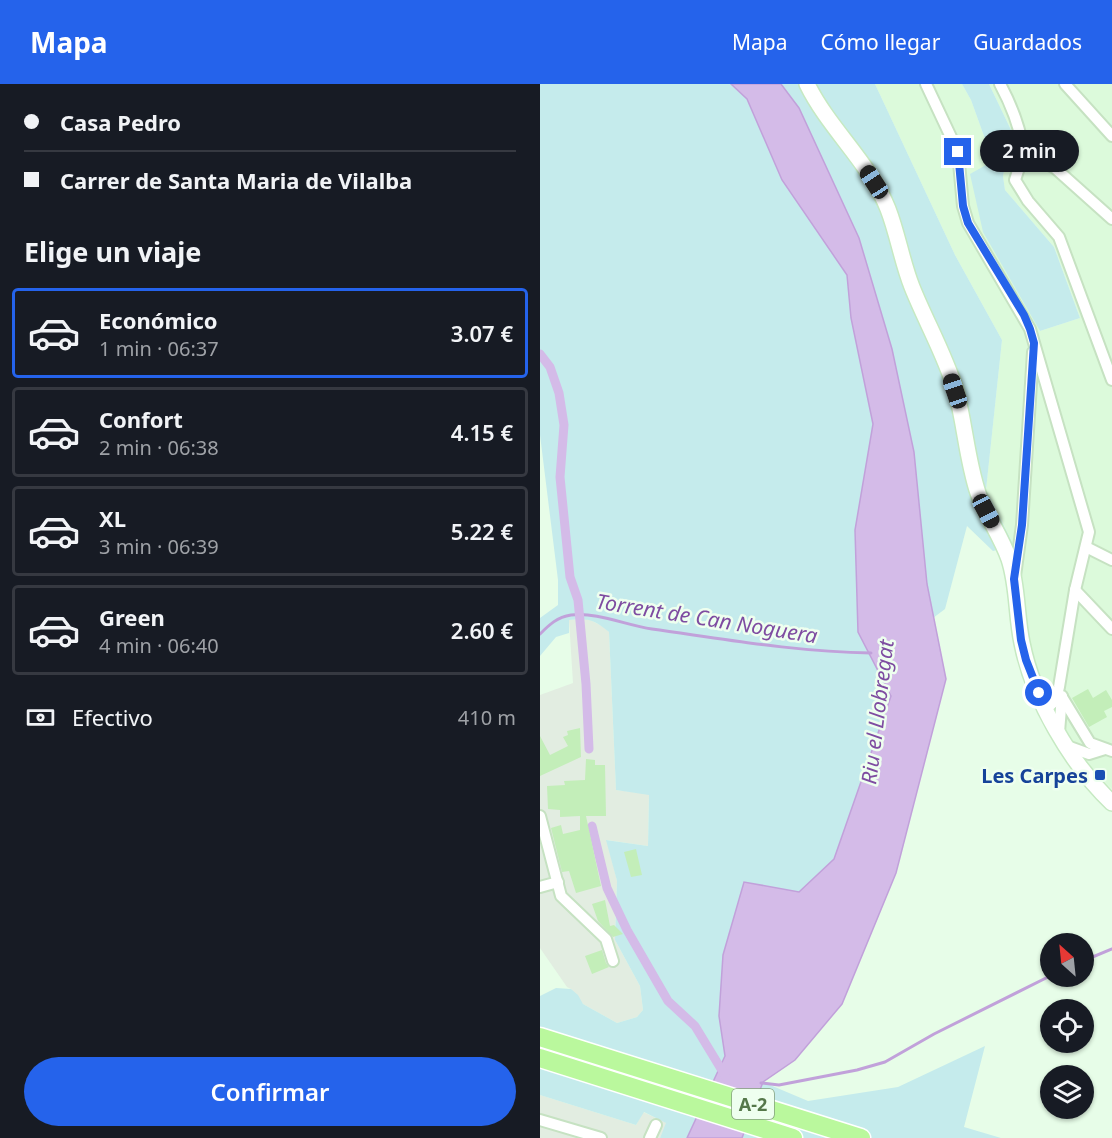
<!DOCTYPE html>
<html lang="es">
<head>
<meta charset="utf-8">
<style>
	:root { --surface:#171b24; --page:#20242c; --text:#f1f3f6; --muted:#9ea1a6; --line:#363941; --accent:#2563eb }
	body { margin:0; font-family:"Noto Sans",sans-serif; background:var(--page); color:var(--text); height:100vh; display:flex; flex-direction:column; font-size:22px; white-space:nowrap }
	* { box-sizing:border-box; margin:0 }
	p { font-size:20px; color:var(--muted) }
	.icon { flex:none; width:33px; height:33px; fill:none; stroke:currentColor; stroke-width:2; stroke-linecap:round; stroke-linejoin:round }
	.map { position:relative; flex:1; overflow:hidden }
	.sheet { display:flex; flex-direction:column; background:var(--surface); width:540px }
	.sheet>* { flex:none }
	.top-card { display:grid; align-content:center; height:132px; padding:0 24px; background:var(--surface) }
	.needle { width:39px; rotate:333deg }
	.fabs { position:absolute; left:500px; top:849px; display:grid; gap:12px }
	.fabs a { display:grid; place-items:center; width:54px; height:54px; border-radius:50%; background:var(--surface); box-shadow:0 2px 4px #0004; font-size:30px }
	.end { position:absolute; width:27px; height:27px; margin:-14px; border:8px solid #2563eb; background:#fff; box-shadow:0 0 0 3px #fff }
	.from { border-radius:50% }
	.bubble { position:absolute; height:42px; border-radius:21px; background:var(--surface); box-shadow:0 2px 4px #0004; font-size:20px; font-weight:600; line-height:42px; text-align:center }
	.car { position:absolute; width:18px; height:36px; margin:-18px -9px; border-radius:8px; box-shadow:0 0 4px 2px #0007; background:linear-gradient(#222 24%,#8ab4d8 0 40%,#222 0 76%,#8ab4d8 0 86%,#222 0) }
	.top-card b { display:flex; align-items:center; gap:21px; height:57px; font-size:22px }
	.top-card b+b { border-top:2px solid var(--line) }
	.top-card i { width:15px; height:15px; background:var(--text) }
	ul { padding:0; list-style:none }
	li { display:flex; align-items:center; gap:18px; height:90px; margin:0 12px 9px; padding:0 12px; border:3px solid var(--line); border-radius:6px }
	li div { flex:1 }
	li b { display:block; font-size:22px }
	li em { font-style:normal; font-weight:600 }
	li.current { border-color:var(--accent) }
	li>.icon { width:54px; height:54px; stroke-width:1.5 }
	h2 { padding:0 24px; font-size:27px; line-height:72px }
	.pay { display:flex; align-items:center; gap:15px; height:66px; padding:0 24px; font-size:22px }
	.pay p { margin-inline-start:auto }
	.primary-button { display:flex; gap:12px; margin-top:auto; padding:12px 24px }
	.primary-button a { flex:1; height:69px; border-radius:36px; background:var(--accent); color:#fff; font-size:24px; font-weight:600; line-height:69px; text-align:center }
	header { display:flex; align-items:center; gap:36px; box-sizing:border-box; height:84px; padding:0 30px; background:var(--accent); color:#fff }
	header strong { font-size:28px }
	nav { display:flex; gap:33px; margin-inline-start:auto; font-size:21px }
	main { display:flex; flex:1; min-height:0 }
	.map>svg:first-child { display:block }
	.residential { fill:#dcfadb }
	.industrial { fill:#e2ede1 }
	.green { fill:#c5ebec }
	.water { fill:#d4bbe8; stroke:#c1a1da; stroke-width:1.5 }
	.lines { fill:none; stroke-linecap:round; stroke-linejoin:round }
	.stream { stroke:#c1a1da; stroke-width:3 }
	.canal { stroke:#d4bbe8; stroke-width:9 }
	.building { fill:#c3eeb9 }
	.street-casing { stroke:#c6e2c2; stroke-width:14 }
	.secondary-casing { stroke:#c6e9c2; stroke-width:18 }
	.highway-casing { stroke:#fff; stroke-width:21 }
	.street { stroke:#fff; stroke-width:10 }
	.secondary { stroke:#fff; stroke-width:15 }
	.highway { stroke:#baf89d; stroke-width:18 }
	.route { stroke:#2563eb; stroke-width:8 }
	.transit-dot { fill:#1a4fb4; stroke:#eeffef; stroke-width:2 }
	.labels { text-anchor:middle; dominant-baseline:central; stroke-width:5; stroke-linejoin:round; paint-order:stroke }
	.shield { fill:#eeffef; stroke:#83a07c; stroke-width:1.5 }
	.shield-label { font-size:18px; font-weight:bold; fill:#55784a }
	.transit-label { font-size:20px; font-weight:bold; fill:#164399; stroke:#eeffef; text-anchor:end }
	.water-label { font-size:21px; font-style:italic; fill:#7e4ca1; stroke:#eeffef }
</style>
</head>
<body>
<header>
<strong>Mapa</strong>
<nav><a>Mapa</a><a>Cómo llegar</a><a>Guardados</a></nav>
</header>
<main>
<section class="sheet">
<div class="top-card">
<b><i class="from"></i>Casa Pedro</b>
<b><i></i>Carrer de Santa Maria de Vilalba</b>
</div>
<h2>Elige un viaje</h2>
<ul>
<li class="current"><svg class="icon" aria-label="car" viewBox="0 0 24 24"><path d="M5 17H2v-5l4-1 3-4h7l3 4 3 1v5h-3M9 17h6M6 11h13"/><circle cx="7" cy="17" r="2"/><circle cx="17" cy="17" r="2"/></svg><div><b>Económico</b><p>1 min · 06:37</p></div><em>3.07 €</em></li>
<li><svg class="icon" aria-label="car" viewBox="0 0 24 24"><path d="M5 17H2v-5l4-1 3-4h7l3 4 3 1v5h-3M9 17h6M6 11h13"/><circle cx="7" cy="17" r="2"/><circle cx="17" cy="17" r="2"/></svg><div><b>Confort</b><p>2 min · 06:38</p></div><em>4.15 €</em></li>
<li><svg class="icon" aria-label="car" viewBox="0 0 24 24"><path d="M5 17H2v-5l4-1 3-4h7l3 4 3 1v5h-3M9 17h6M6 11h13"/><circle cx="7" cy="17" r="2"/><circle cx="17" cy="17" r="2"/></svg><div><b>XL</b><p>3 min · 06:39</p></div><em>5.22 €</em></li>
<li><svg class="icon" aria-label="car" viewBox="0 0 24 24"><path d="M5 17H2v-5l4-1 3-4h7l3 4 3 1v5h-3M9 17h6M6 11h13"/><circle cx="7" cy="17" r="2"/><circle cx="17" cy="17" r="2"/></svg><div><b>Green</b><p>4 min · 06:40</p></div><em>2.60 €</em></li>
</ul>
<div class="pay"><svg class="icon" aria-label="cash" viewBox="0 0 24 24"><path d="M3 7h18v10H3z"/><circle cx="12" cy="12" r="2"/></svg>Efectivo<p>410 m</p></div>
<div class="primary-button"><a>Confirmar</a></div>
</section>
<div class="map">
<svg width="572" height="1054" viewBox="0 0 572 1054">
	<rect width="100%" height="100%" fill="#e7fde8"/>
	<path class="residential" d="M335,0H422L431,16L453,77L500,247L540,234L514,163L465,106L463,92L472,48L449,0H572V705L557,691L533,660L505,611L486,557L474,462L446,406L462,256L415,171Z"/>
	<g class="industrial">
		<path d="M46,534L62,542L69,548L76,706L109,710L108,762L67,756L77,797L75,856L100,902L103,926L97,933L77,939L43,920L31,905L27,903L0,864V611L33,599L29,536Z"/>
		<path d="M0,1011L96,1041L103,1028L127,1039L120,1054H0Z"/>
	</g>
	<g class="green">
		<path d="M0,0H191L207,15L242,96L307,191L311,234L333,340L315,446L318,548L351,612L294,775L259,808L205,798L179,932L185,972L147,1054H120L126,1039L104,1028L96,1041L0,1011V912L16,904L31,905L38,911L43,920L77,939L97,933L103,926L100,902L75,856L77,797L66,756L108,762L109,711L76,706L69,548C54,535 47,534 29,536V549L16,553L0,572V534L18,521V496L0,351Z"/>
		<path d="M241,0H335L415,171L462,256L446,406L474,462L453,467L427,442L405,525L393,534L387,500L374,368L352,265L319,154L259,24Z"/>
		<path d="M422,0H449L472,48L463,92L465,106L514,163L540,234L500,247L443,148L430,90L453,77L431,16Z"/>
		<path d="M445,962L424,1043L461,1054H202L223,998L268,1017L358,1003Z"/>
	</g>
	<path class="water" d="M191,0H241L259,24L319,154L352,265L374,368L387,500L406,595L356,789L302,920L255,976L223,998L202,1054H147L185,972L179,932L183,871L204,798L259,808L294,775L351,612L318,548L315,446L333,340L311,234L307,191L242,96L207,15Z"/>
	<g class="lines">
		<g class="stream">
			<path d="M0,550C9,541 17,533 31,531C58,528 85,541 112,545C184,555 257,568 331,569"/>
			<path d="M543,877L572,865"/>
			<path d="M221,999L239,1001L317,986L345,978L394,950L510,892"/>
		</g>
		<g class="canal">
			<path d="M0,270L10,283L19,309L24,341L20,393L30,493L38,516L46,600L49,665"/>
			<path d="M52,742L67,804L87,846L128,917L155,942L186,993"/>
		</g>
	</g>
	<g class="building">
		<path d="M548,605L553,614L566,606L572,616V623L564,627L567,633L549,643L532,614Z"/>
		<path d="M40,644L41,673L0,692V652L10,671L28,662L23,653L28,651L27,647Z"/>
		<path d="M46,675L55,676V681H65L66,732H46L61,802L36,809L29,787L22,788L11,744L21,741L23,750L40,746V732L20,733V726L8,725L7,702L25,701L24,697L45,696Z"/>
		<path d="M96,765L102,791L91,793L84,768Z"/>
		<path d="M65,816L70,842L74,841L83,850L73,853L58,837L52,820Z"/>
		<path d="M62,866L66,879L69,883L52,890L45,872Z"/>
	</g>
	<g class="lines">
		<g class="street-casing">
			<g id="street">
				<path d="M386,0L418,68L423,122L428,139L490,245L549,448L535,506L519,603L516,616L506,625"/>
				<path d="M460,0C472,22 480,44 484,68L515,84L572,135"/>
				<path d="M525,0L572,52"/>
				<path d="M484,68L475,96L488,117L519,153L572,296"/>
				<path d="M546,463L572,476"/>
				<path d="M475,492L482,441L493,268"/>
				<path d="M535,506L572,545"/>
				<path d="M522,613L550,659L572,667"/>
				<path d="M519,648L522,612"/>
				<path d="M527,662L549,670L565,665"/>
				<path d="M0,732L21,812L66,855L73,877"/>
				<path d="M0,803L18,798"/>
				<path d="M0,1036L61,1054"/>
				<path d="M110,1054L116,1041"/>
			</g>
		</g>
		<g class="secondary-casing">
			<path id="secondary" d="M267,0C289,45 330,79 348,125C358,151 362,178 372,203C386,238 405,271 416,307C425,341 427,376 438,409C446,432 461,452 469,475C478,502 476,531 482,559C493,615 531,680 572,719"/>
		</g>
		<g class="highway-casing">
			<g id="highway">
				<path d="M0,953L321,1054"/>
				<path d="M0,974L253,1054"/>
			</g>
		</g>
		<use href="#street" class="street"/>
		<use href="#secondary" class="secondary"/>
		<use href="#highway" class="highway"/>
	</g>
	<g class="lines">
		<path class="route" d="M418,68L423,122L428,139L484,231L490,245L494,259L482,441L474,495L481,556L486,576L499,609"/>
	</g>
	<rect class="transit-dot" x="554" y="685" width="12" height="12" rx="3"/>
	<g class="labels">
		<rect class="shield" x="192" y="1005" width="42" height="30" rx="4.5"/>
		<g class="shield-label">
			<text x="213" y="1020">A-2</text>
		</g>
		<g class="transit-label">
			<text x="548" y="691">Les Carpes</text>
		</g>
		<g class="water-label">
			<text transform="translate(167 534) rotate(9)">Torrent de Can Noguera</text>
			<text transform="translate(337 628) rotate(-83)">Riu el Llobregat</text>
		</g>
	</g>
</svg>
<div class="fabs">
<a><svg class="needle" viewBox="-14 -14 28 28"><path d="M0-13l5 13h-10z" fill="#e53935"/><path d="M0 13l5-13h-10z" fill="#9ea1a6"/></svg></a>
<a><svg class="icon" aria-label="locate" viewBox="0 0 24 24"><circle cx="12" cy="12" r="6"/><path d="M12 2v4M12 18v4M2 12h4M18 12h4"/></svg></a>
<a><svg class="icon" aria-label="layers" viewBox="0 0 24 24"><path d="M12 4l9 5-9 5-9-5zM3 14l9 5 9-5"/></svg></a>
</div>
<i class="end from" style="left:499px;top:609px"></i>
<i class="end" style="left:418px;top:68px"></i>
<div class="bubble" style="left:440px;top:46px;width:99px">2 min</div>
<i class="car" style="left:334px;top:98px;rotate:327deg"></i>
<i class="car" style="left:415px;top:307px;rotate:341deg"></i>
<i class="car" style="left:446px;top:427px;rotate:152deg"></i>
</div>
</main>
</body>
</html>
